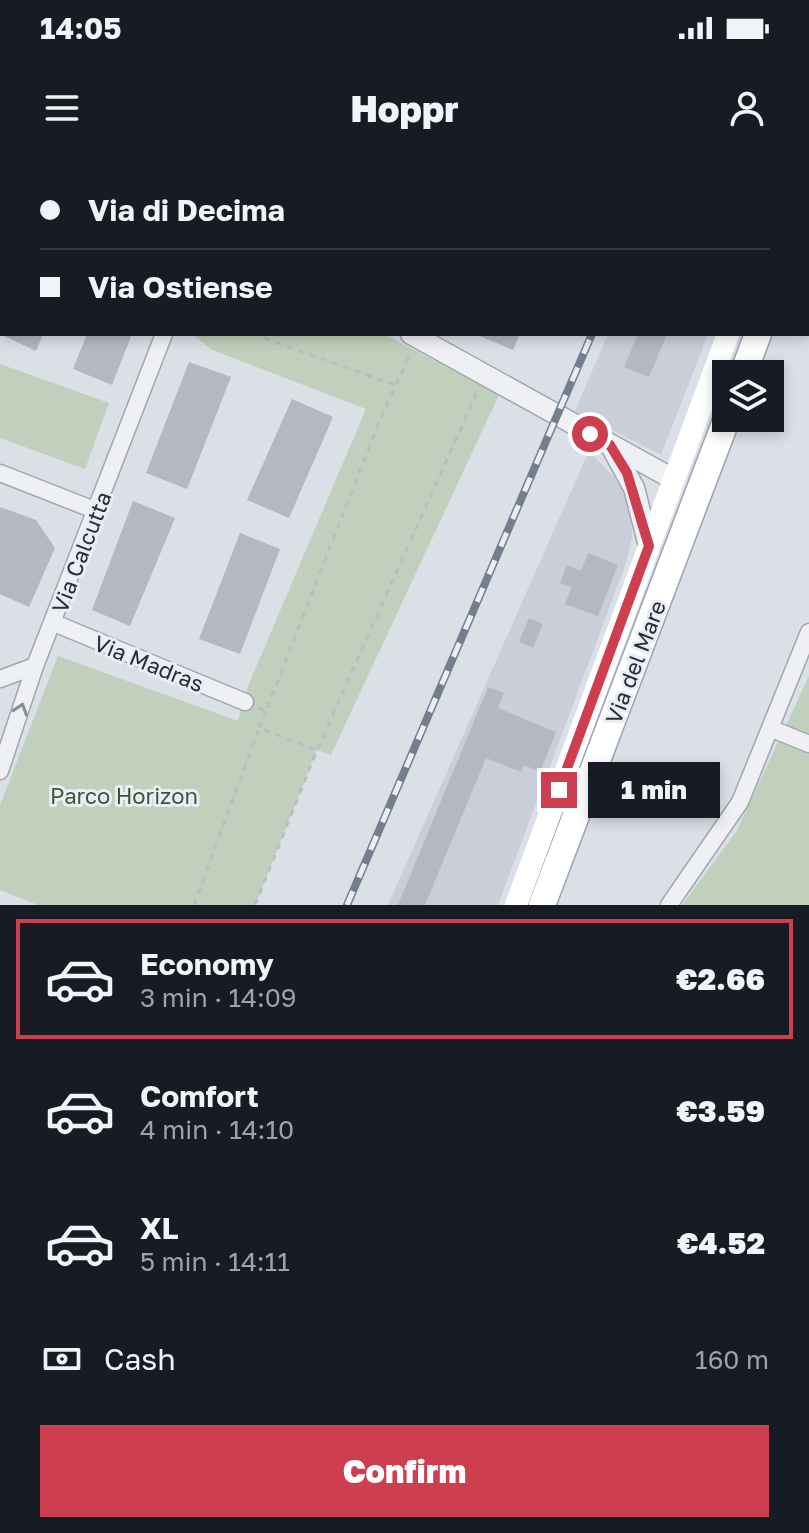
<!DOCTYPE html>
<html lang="en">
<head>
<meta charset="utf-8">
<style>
	:root { --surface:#171b24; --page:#242831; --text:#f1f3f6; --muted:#9ea1a6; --line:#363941; --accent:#cd3e4f }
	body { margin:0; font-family:"Golos Text",sans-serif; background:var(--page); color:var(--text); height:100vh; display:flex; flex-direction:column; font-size:30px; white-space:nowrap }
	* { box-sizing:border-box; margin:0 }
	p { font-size:26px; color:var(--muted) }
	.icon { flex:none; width:44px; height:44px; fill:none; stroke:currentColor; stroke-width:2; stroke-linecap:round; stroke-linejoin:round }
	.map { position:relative; height:745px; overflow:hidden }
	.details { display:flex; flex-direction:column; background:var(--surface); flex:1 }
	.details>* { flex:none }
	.guide { position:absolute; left:0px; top:0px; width:810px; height:176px; box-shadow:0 4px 12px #0003; display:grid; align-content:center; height:176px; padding:0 40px; background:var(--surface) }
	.controls { position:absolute; left:712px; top:200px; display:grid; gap:16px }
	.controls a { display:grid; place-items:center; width:72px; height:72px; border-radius:0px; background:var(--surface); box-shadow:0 4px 12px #0003; font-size:40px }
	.end { position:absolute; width:36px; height:36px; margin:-18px; border:10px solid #cd3e4f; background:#fff; box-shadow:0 0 0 4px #fff }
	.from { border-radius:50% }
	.bubble { position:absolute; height:56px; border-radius:0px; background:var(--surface); box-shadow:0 4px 12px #0003; font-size:26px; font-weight:800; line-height:56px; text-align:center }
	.guide b { display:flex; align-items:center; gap:28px; height:76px; font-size:30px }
	.guide b+b { border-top:2px solid var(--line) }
	.guide i { width:20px; height:20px; background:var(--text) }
	ul { padding:14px 0 0; list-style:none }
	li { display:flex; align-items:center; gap:24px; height:120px; margin:0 16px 12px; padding:0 24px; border:4px solid transparent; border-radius:0px }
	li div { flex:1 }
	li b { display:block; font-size:30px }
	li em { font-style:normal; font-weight:800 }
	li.selected { border-color:var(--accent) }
	li>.icon { width:72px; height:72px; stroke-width:1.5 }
	.pay { display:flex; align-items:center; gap:20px; height:88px; padding:0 40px; font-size:30px }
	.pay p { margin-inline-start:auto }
	.action { display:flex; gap:16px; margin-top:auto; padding:16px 40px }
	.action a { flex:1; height:92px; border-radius:0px; background:var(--accent); color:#fff; font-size:32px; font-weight:800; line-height:92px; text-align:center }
	.status { display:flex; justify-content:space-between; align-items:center; height:56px; padding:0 40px; background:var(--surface); direction:ltr }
	.status svg { height:22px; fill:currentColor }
	header { display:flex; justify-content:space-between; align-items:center; height:104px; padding:0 40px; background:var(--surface); font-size:36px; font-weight:800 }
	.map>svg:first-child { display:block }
	.built { fill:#c9ced8 }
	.green { fill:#c1d0bc }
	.building { fill:#b3b8c2 }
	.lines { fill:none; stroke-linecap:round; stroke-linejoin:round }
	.minor-casing { stroke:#a1a6b0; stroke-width:19 }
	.tertiary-casing { stroke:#a1a6b0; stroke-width:23 }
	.primary-casing { stroke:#9ba3b1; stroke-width:29 }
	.path { stroke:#babdc4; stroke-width:3; stroke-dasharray:6 6; stroke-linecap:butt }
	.minor { stroke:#eef0f4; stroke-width:16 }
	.tertiary { stroke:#eef0f4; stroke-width:20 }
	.secondary { stroke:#fff; stroke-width:22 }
	.primary { stroke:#fff; stroke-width:26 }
	.rail-casing { stroke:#757e8f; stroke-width:8 }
	.rail { stroke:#eaeef4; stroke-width:5; stroke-dasharray:15; stroke-linecap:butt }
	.oneway { stroke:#8a8e98 }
	.route { stroke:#cd3e4f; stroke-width:10 }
	.labels { text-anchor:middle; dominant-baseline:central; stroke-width:6; stroke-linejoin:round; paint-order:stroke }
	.street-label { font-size:22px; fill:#252d3c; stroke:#eaeef4 }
	.park-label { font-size:22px; fill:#395733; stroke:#eaeef4 }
</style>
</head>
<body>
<div class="status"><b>14:05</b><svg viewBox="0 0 49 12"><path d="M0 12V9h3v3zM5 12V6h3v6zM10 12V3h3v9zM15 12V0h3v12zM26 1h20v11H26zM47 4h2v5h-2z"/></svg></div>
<header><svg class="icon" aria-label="menu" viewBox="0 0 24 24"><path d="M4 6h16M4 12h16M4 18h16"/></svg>Hoppr<svg class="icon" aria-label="person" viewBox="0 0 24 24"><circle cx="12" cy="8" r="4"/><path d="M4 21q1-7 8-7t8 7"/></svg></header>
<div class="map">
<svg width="809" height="745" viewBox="0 0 809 745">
	<rect width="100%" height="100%" fill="#dbdfe6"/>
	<g class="built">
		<path d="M608,174H708L661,295L575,251Z"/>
		<path d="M589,291L619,322L631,355L632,378L626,403L498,745H388Z"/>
	</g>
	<g class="green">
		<path d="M192,174H384L499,235L331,595L317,590L255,745H38L0,730V645L58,496L238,561L248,526L366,249L212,190Z"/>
		<path d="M0,204L109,243L85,309L0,278Z"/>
		<path d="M809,516V745H682L736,672Z"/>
	</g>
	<g class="building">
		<path d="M0,174H43L36,191Z"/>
		<path d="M87,174H132L112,225L73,209Z"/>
		<path d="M475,174H520L513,190Z"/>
		<path d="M638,174H667L649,217L624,207Z"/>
		<path d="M189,202L231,217L187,329L146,313Z"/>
		<path d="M292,239L333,257L289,358L247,340Z"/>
		<path d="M133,341L175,358L130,466L92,450Z"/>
		<path d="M0,347L36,360L55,388L29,447L0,434Z"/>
		<path d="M240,373L280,389L240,494L199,479Z"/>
		<path d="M588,393L618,405L598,456L565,444L572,427L560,423L567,405L581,411Z"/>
		<path d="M529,458L543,464L533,488L519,482Z"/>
		<path d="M488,527L504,533L498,548L556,572L540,612L524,605L521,612L486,598L425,745H398Z"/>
	</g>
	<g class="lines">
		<g class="minor-casing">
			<g id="minor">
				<path d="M242,0L243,2"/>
				<path d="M114,2V0"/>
				<path d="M278,2L279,0"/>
				<path d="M481,2V0"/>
				<path d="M500,2L501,0"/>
				<path d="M0,313L97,351"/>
				<path d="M54,463L245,542"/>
				<path d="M0,519L35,506"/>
				<path d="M772,569L809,584"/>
				<path d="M0,611L35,506L164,174"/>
				<path d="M669,745L740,642L809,472"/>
			</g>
		</g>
		<g class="tertiary-casing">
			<g id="tertiary">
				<path d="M98,0L102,2"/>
				<path d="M411,174L673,319"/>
				<path d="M612,288L634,328L649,386"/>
			</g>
		</g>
		<g class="primary-casing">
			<g id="primary">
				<path d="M808,43L809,40"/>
				<path d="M743,214L758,174"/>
				<path d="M542,745L727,258"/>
			</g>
		</g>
		<g class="path">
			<path d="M253,174L395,225"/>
			<path d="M258,548L266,551L379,262L411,192"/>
			<path d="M266,551L259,568L317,590"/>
			<path d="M194,745L259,568"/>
			<path d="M255,745L317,590L477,232"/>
		</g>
		<use href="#minor" class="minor"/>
		<use href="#tertiary" class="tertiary"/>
		<g class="secondary">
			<path d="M795,2L796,0"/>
			<path d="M516,745L728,174"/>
		</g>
		<use href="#primary" class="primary"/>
		<g class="rail-casing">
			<g id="rail">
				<path d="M666,2L667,0"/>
				<path d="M347,745L592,174"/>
			</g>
		</g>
		<use href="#rail" class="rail"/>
	</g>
	<defs><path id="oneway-chevron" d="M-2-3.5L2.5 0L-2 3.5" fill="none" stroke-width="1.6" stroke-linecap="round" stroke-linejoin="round" transform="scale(2)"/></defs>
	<use class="oneway" href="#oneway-chevron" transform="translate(21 549) rotate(-72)"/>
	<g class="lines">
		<path class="route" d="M559,630L649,386L627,313L610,285L590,274"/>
	</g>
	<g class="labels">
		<g class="street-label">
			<text transform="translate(81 392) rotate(-69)">Via Calcutta</text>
			<text transform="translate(635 502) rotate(-69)">Via del Mare</text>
			<text transform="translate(149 503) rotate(22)">Via Madras</text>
		</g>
		<g class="park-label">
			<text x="124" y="635">Parco Horizon</text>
		</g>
	</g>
</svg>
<div class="controls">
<a><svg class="icon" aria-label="layers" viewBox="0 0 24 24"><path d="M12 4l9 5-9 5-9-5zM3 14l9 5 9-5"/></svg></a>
</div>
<i class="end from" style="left:590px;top:274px"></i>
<i class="end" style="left:559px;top:630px"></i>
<div class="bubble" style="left:588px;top:602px;width:132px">1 min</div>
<div class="guide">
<b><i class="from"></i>Via di Decima</b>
<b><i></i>Via Ostiense</b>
</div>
</div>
<section class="details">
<ul>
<li class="selected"><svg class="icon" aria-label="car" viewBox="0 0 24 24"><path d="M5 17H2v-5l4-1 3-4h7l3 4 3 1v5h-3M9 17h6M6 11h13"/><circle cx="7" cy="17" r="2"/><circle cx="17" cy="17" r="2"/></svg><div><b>Economy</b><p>3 min · 14:09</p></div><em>€2.66</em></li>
<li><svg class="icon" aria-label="car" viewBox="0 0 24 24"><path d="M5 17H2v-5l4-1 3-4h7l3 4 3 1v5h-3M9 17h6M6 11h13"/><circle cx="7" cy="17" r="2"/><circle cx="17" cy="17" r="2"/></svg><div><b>Comfort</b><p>4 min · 14:10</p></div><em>€3.59</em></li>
<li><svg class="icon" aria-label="car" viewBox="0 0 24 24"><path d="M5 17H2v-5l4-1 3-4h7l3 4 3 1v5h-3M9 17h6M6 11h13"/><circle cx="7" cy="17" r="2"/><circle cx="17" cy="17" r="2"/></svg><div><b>XL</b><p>5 min · 14:11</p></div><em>€4.52</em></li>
</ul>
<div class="pay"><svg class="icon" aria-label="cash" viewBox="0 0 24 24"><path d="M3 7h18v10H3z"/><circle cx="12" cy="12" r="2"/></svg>Cash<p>160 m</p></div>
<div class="action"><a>Confirm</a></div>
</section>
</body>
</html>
